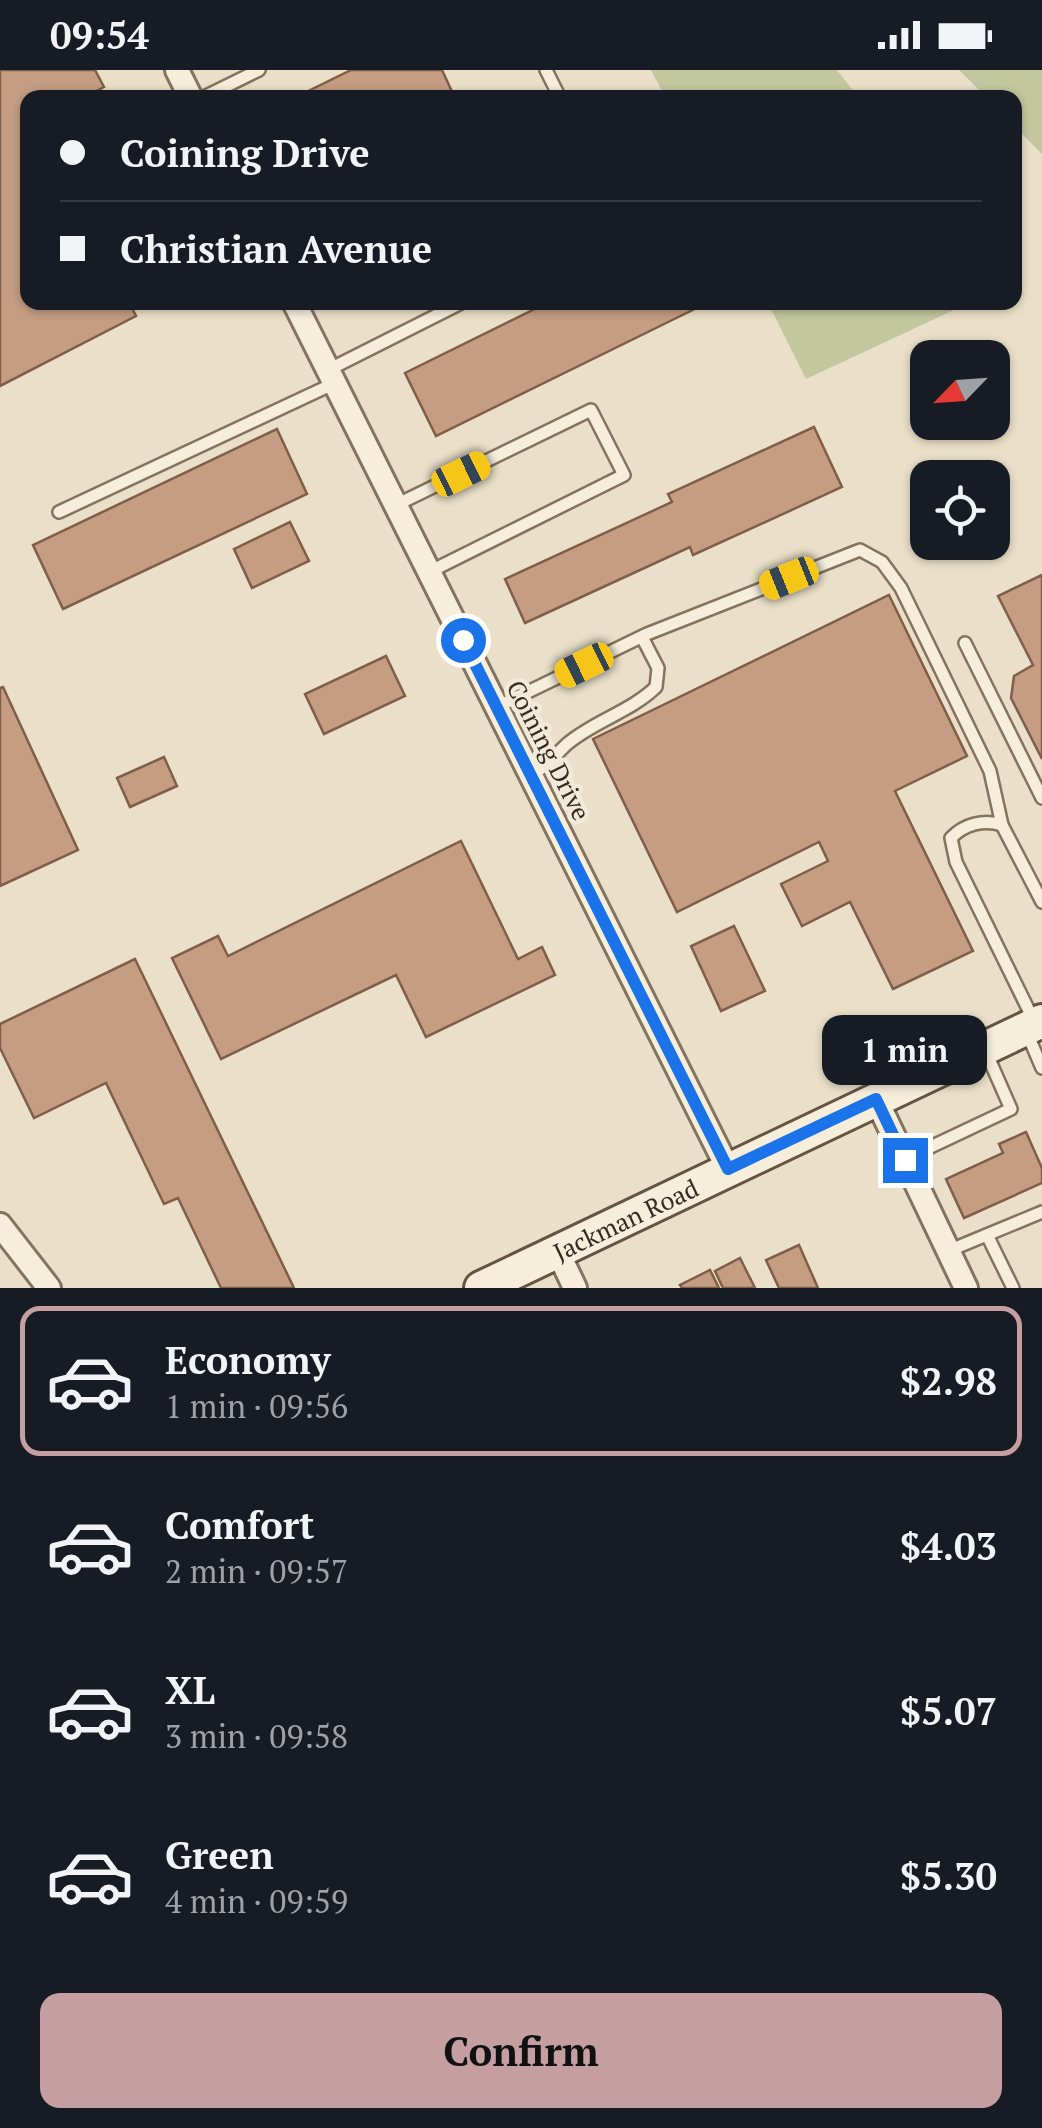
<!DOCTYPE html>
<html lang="en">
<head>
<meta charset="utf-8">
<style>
	:root { --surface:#171b24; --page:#20242c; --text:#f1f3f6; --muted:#9ea1a6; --line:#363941; --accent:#c49ea0 }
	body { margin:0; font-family:"PT Serif",serif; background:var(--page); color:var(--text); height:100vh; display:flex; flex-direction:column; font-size:38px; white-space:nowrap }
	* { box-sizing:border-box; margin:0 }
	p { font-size:32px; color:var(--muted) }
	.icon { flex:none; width:55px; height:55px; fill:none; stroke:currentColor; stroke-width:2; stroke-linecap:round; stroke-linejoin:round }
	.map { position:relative; height:1218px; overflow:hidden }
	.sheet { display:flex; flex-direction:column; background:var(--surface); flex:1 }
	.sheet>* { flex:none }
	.banner { position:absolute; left:20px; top:20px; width:1002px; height:220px; border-radius:20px; box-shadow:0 2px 8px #0004; display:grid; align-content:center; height:220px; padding:0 40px; background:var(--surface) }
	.needle { width:65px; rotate:245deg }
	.fabs { position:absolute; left:910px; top:270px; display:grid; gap:20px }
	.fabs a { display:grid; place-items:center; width:100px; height:100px; border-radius:20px; background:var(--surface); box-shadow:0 2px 8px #0004; font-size:50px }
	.end { position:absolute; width:45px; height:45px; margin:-22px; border:12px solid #1a73e8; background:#fff; box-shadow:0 0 0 5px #fff }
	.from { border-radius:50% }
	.bubble { position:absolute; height:70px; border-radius:20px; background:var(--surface); box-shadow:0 2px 8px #0004; font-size:32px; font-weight:600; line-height:70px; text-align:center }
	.car { position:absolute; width:30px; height:60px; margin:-30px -15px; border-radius:12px; box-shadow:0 0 8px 2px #0007; background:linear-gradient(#f5c518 24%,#345 0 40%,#f5c518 0 76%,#345 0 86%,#f5c518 0) }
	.banner b { display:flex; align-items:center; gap:35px; height:95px; font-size:38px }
	.banner b+b { border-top:2px solid var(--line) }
	.banner i { width:25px; height:25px; background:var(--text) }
	ul { padding:18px 0 0; list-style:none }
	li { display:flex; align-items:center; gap:30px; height:150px; margin:0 20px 15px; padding:0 20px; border:5px solid transparent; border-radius:20px }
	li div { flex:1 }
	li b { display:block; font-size:38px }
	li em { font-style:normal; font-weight:600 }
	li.selected { border-color:var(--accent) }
	li>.icon { width:90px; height:90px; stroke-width:1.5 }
	.button { display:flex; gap:20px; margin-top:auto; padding:20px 40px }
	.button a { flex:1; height:115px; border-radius:20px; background:var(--accent); color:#111; font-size:40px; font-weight:600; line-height:115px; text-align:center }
	.status { display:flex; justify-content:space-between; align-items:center; height:70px; padding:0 50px; background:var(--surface); direction:ltr }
	.status svg { height:28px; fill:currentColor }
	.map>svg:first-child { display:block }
	.green { fill:#c3c79e }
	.building { fill:#c49d83; stroke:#815e48; stroke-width:2.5 }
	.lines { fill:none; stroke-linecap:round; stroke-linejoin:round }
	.lane-casing { stroke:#84735f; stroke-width:16 }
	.street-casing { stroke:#84735f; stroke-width:28 }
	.secondary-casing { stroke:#665442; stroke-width:38 }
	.lane { stroke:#f6eddb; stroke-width:11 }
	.street { stroke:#f6eddb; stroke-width:22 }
	.secondary { stroke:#f6eddb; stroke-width:32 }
	.route { stroke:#1a73e8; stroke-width:12 }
	.labels { text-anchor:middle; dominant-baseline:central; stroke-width:9; stroke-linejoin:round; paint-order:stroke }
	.street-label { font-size:25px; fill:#362b21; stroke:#f2ead8 }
</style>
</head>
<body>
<div class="status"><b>09:54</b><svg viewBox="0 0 49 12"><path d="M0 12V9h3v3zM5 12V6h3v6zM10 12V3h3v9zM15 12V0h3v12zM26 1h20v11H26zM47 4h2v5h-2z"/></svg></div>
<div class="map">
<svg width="1042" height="1218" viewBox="0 0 1042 1218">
	<rect width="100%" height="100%" fill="#eae0c9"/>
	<g class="green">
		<path d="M651,0H837L858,27H665Z"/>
		<path d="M959,0H1042V84L1015,57V28L986,27Z"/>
		<path d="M951,233L954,240L806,309L768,233Z"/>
	</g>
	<g class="building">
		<path d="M0,0H95L104,17L83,28H28V232H129L136,246L0,316Z"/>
		<path d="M351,0H442L455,28H294Z"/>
		<path d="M549,232H709L436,366L405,303Z"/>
		<path d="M814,357L842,417L693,485L690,477L525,553L505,509L672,432L668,424Z"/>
		<path d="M277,359L307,424L63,539L33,475Z"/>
		<path d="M290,452L309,491L252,518L234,479Z"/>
		<path d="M1042,505V689L1011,628L1014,606L1033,595L998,526Z"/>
		<path d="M889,525L967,686L895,721L973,881L893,919L850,832L802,856L781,814L828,791L819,772L677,842L593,669Z"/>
		<path d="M386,586L405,626L324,664L305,624Z"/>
		<path d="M3,617L78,780L0,816V618Z"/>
		<path d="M164,687L177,716L130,737L117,708Z"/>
		<path d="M461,771L518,889L542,877L555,905L426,967L396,905L221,989L172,888L218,866L228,886Z"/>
		<path d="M734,856L765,921L721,941L691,876Z"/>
		<path d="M135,889L294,1218H221L178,1128L164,1134L106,1013L34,1048L0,978V954Z"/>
		<path d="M1026,1062L1042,1098V1113L964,1148L946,1109L1003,1083L999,1074Z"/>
		<path d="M799,1175L818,1218H779L766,1190Z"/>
		<path d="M740,1188L755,1218H723L715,1201Z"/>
		<path d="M710,1200L719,1218H682L680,1215Z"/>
	</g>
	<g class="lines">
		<g class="lane-casing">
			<g id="lane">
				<path d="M546,0L560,28"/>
				<path d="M202,28L259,0"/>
				<path d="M328,300L463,232"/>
				<path d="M396,435L591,340L624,405L429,502"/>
				<path d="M59,442L335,313"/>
				<path d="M965,573L1042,728"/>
				<path d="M497,637L647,564L860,480L882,492L901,518L990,701L1002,755"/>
				<path d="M531,705C550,694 553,687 567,674C594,651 630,642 656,617L658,598L642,567"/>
				<path d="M1034,951L956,792L951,768C964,754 984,749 1002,755L1042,832"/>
				<path d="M1027,963L1042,998"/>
				<path d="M905,1089L1011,1039L986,982"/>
				<path d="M987,1165L1013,1218"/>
				<path d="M948,1181L1042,1142"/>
			</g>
		</g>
		<g class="street-casing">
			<g id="street">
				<path d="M177,0L191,28"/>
				<path d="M294,232L728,1099"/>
				<path d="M876,1029L966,1218"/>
				<path d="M0,1155L49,1218"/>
				<path d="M557,1180L575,1218"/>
			</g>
		</g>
		<g class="secondary-casing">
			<g id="secondary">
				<path id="s1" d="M481,1218L1042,951"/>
			</g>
		</g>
		<use href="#lane" class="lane"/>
		<use href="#street" class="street"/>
		<use href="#secondary" class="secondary"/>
	</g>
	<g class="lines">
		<path class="route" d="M463,570L728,1099L876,1029L905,1090"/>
	</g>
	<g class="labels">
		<g class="street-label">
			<text transform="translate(549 680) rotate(63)">Coining Drive</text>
			<text stroke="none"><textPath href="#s1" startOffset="160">Jackman Road</textPath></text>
		</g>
	</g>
</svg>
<div class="fabs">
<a><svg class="needle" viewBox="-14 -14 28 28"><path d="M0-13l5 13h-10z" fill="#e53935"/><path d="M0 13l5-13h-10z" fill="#9ea1a6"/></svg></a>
<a><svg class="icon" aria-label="locate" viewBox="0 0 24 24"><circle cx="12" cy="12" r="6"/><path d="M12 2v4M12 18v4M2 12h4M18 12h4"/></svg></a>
</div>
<i class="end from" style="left:463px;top:570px"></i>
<i class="end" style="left:905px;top:1090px"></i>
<div class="bubble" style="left:822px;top:945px;width:165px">1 min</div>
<i class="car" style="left:461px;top:404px;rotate:64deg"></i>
<i class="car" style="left:789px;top:508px;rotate:248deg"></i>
<i class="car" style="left:584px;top:595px;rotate:244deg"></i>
<div class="banner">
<b><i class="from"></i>Coining Drive</b>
<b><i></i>Christian Avenue</b>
</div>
</div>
<section class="sheet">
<ul>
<li class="selected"><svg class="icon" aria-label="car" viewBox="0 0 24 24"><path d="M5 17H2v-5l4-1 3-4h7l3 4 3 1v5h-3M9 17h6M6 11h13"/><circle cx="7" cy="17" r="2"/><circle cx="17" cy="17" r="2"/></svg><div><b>Economy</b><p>1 min · 09:56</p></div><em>$2.98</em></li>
<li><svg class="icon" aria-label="car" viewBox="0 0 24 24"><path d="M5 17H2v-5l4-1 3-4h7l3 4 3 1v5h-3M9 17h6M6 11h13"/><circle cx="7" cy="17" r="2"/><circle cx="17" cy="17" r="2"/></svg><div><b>Comfort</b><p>2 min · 09:57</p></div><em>$4.03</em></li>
<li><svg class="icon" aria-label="car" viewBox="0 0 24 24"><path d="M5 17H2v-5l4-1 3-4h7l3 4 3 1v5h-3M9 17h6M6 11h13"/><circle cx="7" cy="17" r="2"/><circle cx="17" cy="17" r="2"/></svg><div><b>XL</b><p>3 min · 09:58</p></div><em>$5.07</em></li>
<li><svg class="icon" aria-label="car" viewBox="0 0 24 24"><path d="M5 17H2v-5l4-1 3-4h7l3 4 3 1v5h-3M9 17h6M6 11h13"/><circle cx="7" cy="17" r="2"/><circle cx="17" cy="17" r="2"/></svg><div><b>Green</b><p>4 min · 09:59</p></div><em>$5.30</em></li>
</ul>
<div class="button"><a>Confirm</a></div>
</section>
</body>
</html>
